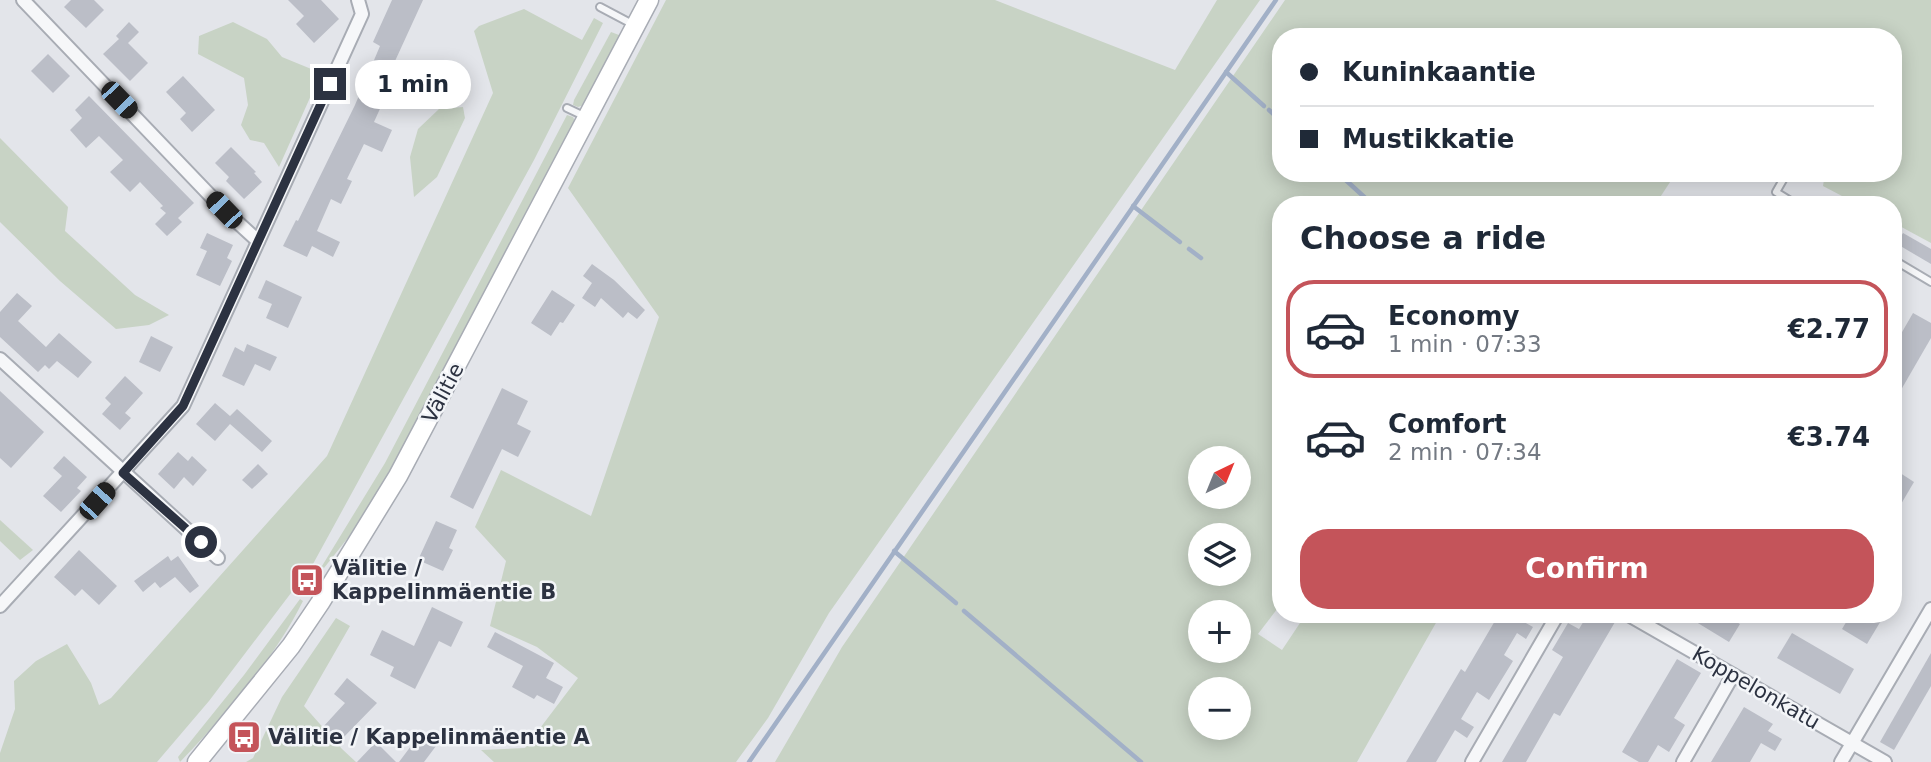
<!DOCTYPE html>
<html lang="en">
<head>
<meta charset="utf-8">
<style>
	:root { --surface:#fff; --page:#f6f6f7; --text:#1f2937; --muted:#747a83; --line:#e0e1e3; --accent:#c4545a }
	body { margin:0; font-family:"DejaVu Sans",sans-serif; background:var(--page); color:var(--text); height:100vh; display:flex; flex-direction:column; font-size:26px; white-space:nowrap }
	* { box-sizing:border-box; margin:0 }
	p { font-size:23px; color:var(--muted) }
	.icon { flex:none; width:38px; height:38px; fill:none; stroke:currentColor; stroke-width:2; stroke-linecap:round; stroke-linejoin:round }
	.map { position:relative; flex:1; overflow:hidden }
	.drawer { position:absolute; left:1272px; top:196px; width:630px; height:427px; display:flex; flex-direction:column; background:var(--surface); border-radius:28px; box-shadow:0 4px 18px #0003 }
	.drawer>* { flex:none }
	.top-card { position:absolute; left:1272px; top:28px; width:630px; height:154px; border-radius:28px; box-shadow:0 4px 18px #0003; display:grid; align-content:center; height:154px; padding:0 28px; background:var(--surface) }
	.needle { width:46px; rotate:43deg }
	.controls { position:absolute; left:1188px; top:446px; display:grid; gap:14px }
	.controls a { display:grid; place-items:center; width:63px; height:63px; border-radius:50%; background:var(--surface); box-shadow:0 4px 18px #0003; font-size:35px }
	.end { position:absolute; width:32px; height:32px; margin:-16px; border:9px solid #2c3241; background:#fff; box-shadow:0 0 0 4px #fff }
	.from { border-radius:50% }
	.bubble { position:absolute; height:49px; border-radius:24px; background:var(--surface); box-shadow:0 4px 18px #0003; font-size:23px; font-weight:600; line-height:49px; text-align:center }
	.car { position:absolute; width:21px; height:42px; margin:-21px -10px; border-radius:9px; box-shadow:0 0 5px 2px #0007; background:linear-gradient(#222 24%,#8ab4d8 0 40%,#222 0 76%,#8ab4d8 0 86%,#222 0) }
	.top-card b { display:flex; align-items:center; gap:24px; height:66px; font-size:26px }
	.top-card b+b { border-top:2px solid var(--line) }
	.top-card i { width:18px; height:18px; background:var(--text) }
	ul { padding:0; list-style:none }
	li { display:flex; align-items:center; gap:21px; height:98px; margin:0 14px 10px; padding:0 14px; border:4px solid transparent; border-radius:28px }
	li div { flex:1 }
	li b { display:block; font-size:26px }
	li em { font-style:normal; font-weight:600 }
	li.selected { border-color:var(--accent) }
	li>.icon { width:63px; height:63px; stroke-width:1.5 }
	h2 { padding:0 28px; font-size:32px; line-height:84px }
	.button { display:flex; gap:14px; margin-top:auto; padding:14px 28px }
	.button a { flex:1; height:80px; border-radius:28px; background:var(--accent); color:#fff; font-size:28px; font-weight:600; line-height:80px; text-align:center }
	.map>svg:first-child { display:block }
	.green { fill:#c8d3c5; fill-rule:evenodd }
	.lines { fill:none; stroke-linecap:round; stroke-linejoin:round }
	.stream { stroke:#a2b0c7; stroke-width:4.5 }
	.building { fill:#bbbec7 }
	.lane-casing { stroke:#a8acb4; stroke-width:10 }
	.street-casing { stroke:#a8acb4; stroke-width:16 }
	.secondary-casing { stroke:#a8acb4; stroke-width:21 }
	.lane { stroke:#f6f7f9; stroke-width:6 }
	.street { stroke:#f6f7f9; stroke-width:12 }
	.secondary { stroke:#fff; stroke-width:18 }
	.route { stroke:#2c3241; stroke-width:9 }
	.labels { text-anchor:middle; dominant-baseline:central; stroke-width:5; stroke-linejoin:round; paint-order:stroke }
	.street-label { font-size:21px; fill:#2c3241; stroke:#f3f5f8 }
	.poi-label { font-size:21px; font-weight:bold; fill:#2c3241; stroke:#f3f5f8; text-anchor:start }
</style>
</head>
<body>
<div class="map">
<svg width="1931" height="762" viewBox="0 0 1931 762">
	<rect width="100%" height="100%" fill="#e3e5ea"/>
	<g class="green">
		<path d="M666,0H995L1175,70L1217,0H1260L829,613L768,718L736,762H494L481,750L525,748L578,678L537,647L490,626L506,561L475,527L501,470L591,516L659,317L568,188Z"/>
		<path d="M1285,0H1931V243L1894,223V205H1859L1823,186L1825,173H1894V37H1281V173H1676L1655,205H1281V604L1258,634L1282,650L1306,614H1441L1357,762H775L842,647ZM1200,458H1239V497H1200ZM1200,536H1239V574H1200ZM1200,612H1239V651H1200ZM1200,690H1239V728H1200Z"/>
		<path d="M524,9L582,40L594,18L603,23L534,160L313,564L209,701L157,762H0V753L15,709L14,681L36,661L67,644L91,683L99,705L111,698L327,456L493,93L474,31L479,26Z"/>
		<path d="M233,22L267,39L282,57L321,73L279,167L264,143L250,140L241,125L248,105L244,78L198,54L199,36Z"/>
		<path d="M611,32L619,35L620,38L584,105L578,107L573,105L574,100Z"/>
		<path d="M463,107L465,118L437,177L414,197L410,157L418,129L439,109Z"/>
		<path d="M567,115L573,117L575,121L404,448L362,520L324,568L322,566L385,463Z"/>
		<path d="M0,138L68,207L65,231L135,295L169,315L149,325L116,329L60,281L0,222Z"/>
		<path d="M0,520L33,550L20,560L0,541Z"/>
		<path d="M300,599L303,601C273,661 226,714 180,762L178,757L244,675Z"/>
		<path d="M336,618L350,626L304,706L342,749L356,762H246L253,758L282,697Z"/>
	</g>
	<g class="lines">
		<g class="stream">
			<path d="M1226,72L1264,106"/>
			<path d="M1269,110L1281,121"/>
			<path d="M1338,173L1373,205"/>
			<path d="M1133,206L1180,242"/>
			<path d="M1189,249L1201,258"/>
			<path d="M894,551L956,603"/>
			<path d="M964,611L1141,762"/>
			<path d="M749,762L1276,0"/>
		</g>
	</g>
	<g class="building">
		<path d="M71,0H94L104,10L86,28L64,7Z"/>
		<path d="M288,0H321L339,19L314,43L296,24L304,16Z"/>
		<path d="M392,0H423L390,72L412,82L405,99L388,91L374,122L392,130L382,152L364,144L347,179L352,181L341,204L331,199L317,231L340,242L333,257L312,246L307,257L283,246L296,220L298,221L355,105L380,46L373,42Z"/>
		<path d="M129,22L139,32L128,43L148,63L130,81L103,54L119,39L116,36Z"/>
		<path d="M48,54L70,76L53,93L31,71Z"/>
		<path d="M183,76L215,110L192,132L180,119L186,113L166,92Z"/>
		<path d="M89,96L194,203L178,218L182,222L167,236L155,224L166,213L160,208L163,206L140,182L130,192L110,172L123,160L99,136L86,148L70,130L82,118L75,110Z"/>
		<path d="M231,147L256,172L254,173L262,182L244,199L226,181L229,177L215,163Z"/>
		<path d="M207,233L233,245L227,258L232,261L220,286L196,275L207,251L200,248Z"/>
		<path d="M1903,233L1931,249V264L1897,244Z"/>
		<path d="M592,264L614,280L645,310L637,319L628,312L623,318L601,298L595,307L582,298L592,283L583,276Z"/>
		<path d="M266,280L302,297L288,328L266,318L272,304L258,298Z"/>
		<path d="M552,290L575,305L563,323L560,322L551,336L531,323Z"/>
		<path d="M17,293L32,306L18,321L46,347L59,333L92,362L78,378L57,361L49,369L45,365L38,372L0,337V312Z"/>
		<path d="M1913,313L1931,323V338L1894,402V346Z"/>
		<path d="M151,336L173,347L160,372L139,362Z"/>
		<path d="M247,344L277,357L270,371L255,364L244,386L222,376L235,347L244,352Z"/>
		<path d="M125,376L143,393L125,413L131,418L120,430L102,414L111,404L105,398Z"/>
		<path d="M502,388L528,401L517,424L531,431L518,457L502,449L473,509L450,497Z"/>
		<path d="M0,391L44,432L11,468L0,458Z"/>
		<path d="M215,403L230,416L237,409L272,441L262,452L230,424L215,441L196,424Z"/>
		<path d="M178,452L188,461L192,456L207,470L193,486L184,477L174,489L158,474Z"/>
		<path d="M64,456L87,477L77,488L81,491L61,512L43,496L62,476L53,468Z"/>
		<path d="M258,464L268,474L252,489L242,480Z"/>
		<path d="M1894,469L1914,482L1894,516Z"/>
		<path d="M436,521L457,530L449,548L453,550L443,571L418,560Z"/>
		<path d="M79,550L117,586L99,605L82,589L75,596L54,577Z"/>
		<path d="M168,556L171,561L178,556L199,586L190,593L175,577L160,588L155,582L143,592L134,581Z"/>
		<path d="M432,607L463,622L451,647L439,641L415,689L390,676L394,667L370,655L382,630L414,646Z"/>
		<path d="M1499,614H1528L1524,622L1533,627L1526,639L1517,633L1504,655L1513,661L1489,700L1477,692L1461,719L1474,727L1467,738L1455,730L1436,762H1406L1461,669L1465,672Z"/>
		<path d="M1588,614H1602L1615,622L1560,716L1554,713L1526,762H1502L1563,657L1552,650L1568,623L1579,629Z"/>
		<path d="M1683,614H1723L1740,624L1729,642Z"/>
		<path d="M1851,614H1885L1867,644L1842,629Z"/>
		<path d="M495,632L554,663L546,678L563,687L554,704L537,695L534,699L512,687L523,666L487,647Z"/>
		<path d="M1792,633L1854,669L1840,694L1777,658Z"/>
		<path d="M1931,653V686L1894,750L1880,742Z"/>
		<path d="M1677,659L1701,673L1674,718L1685,725L1669,752L1658,745L1648,762H1639L1622,752Z"/>
		<path d="M347,678L377,703L339,742L323,727L345,703L334,694Z"/>
		<path d="M1744,707L1773,724L1768,731L1782,739L1775,751L1761,743L1750,762H1711Z"/>
		<path d="M420,734L436,746L424,762H399Z"/>
		<path d="M376,742L396,762H357Z"/>
	</g>
	<g class="lines">
		<g class="lane-casing">
			<g id="lane">
				<path d="M600,7L634,25"/>
				<path d="M567,108L586,117"/>
				<path d="M1787,173L1776,192L1797,205"/>
				<path d="M1894,260L1931,282"/>
			</g>
		</g>
		<g class="street-casing">
			<g id="street">
				<path d="M23,0L224,210L258,241"/>
				<path d="M0,359L218,558"/>
				<path d="M0,606L183,406L362,14L358,0"/>
				<path d="M1627,614L1885,762"/>
				<path d="M1472,762L1558,614"/>
				<path d="M1683,762L1733,675"/>
				<path d="M1841,762L1931,609"/>
			</g>
		</g>
		<g class="secondary-casing">
			<path id="secondary" d="M197,762L291,646L320,603L398,476L649,0"/>
		</g>
		<use href="#lane" class="lane"/>
		<use href="#street" class="street"/>
		<use href="#secondary" class="secondary"/>
	</g>
	<g class="lines">
		<path class="route" d="M201,542L123,473L183,406L330,84"/>
	</g>
	<defs>
		<g id="bus-square" transform="scale(1.75)"><rect x="-9" y="-9" width="18" height="18" rx="4" fill="#c4545a" stroke="#f3f5f8"/><path d="M-5-6H5V4H4V6H2V4H-2V6H-4V4H-5ZM-3.5-4V0h7V-4ZM-3.5 1.2v1.5H-2V1.2ZM2 1.2v1.5H3.5V1.2Z" fill="#fff"/></g>
	</defs>
	<g fill-rule="evenodd">
		<use href="#bus-square" x="307" y="580"/>
		<use href="#bus-square" x="244" y="737"/>
	</g>
	<g class="labels">
		<g class="street-label">
			<text transform="translate(443 393) rotate(-62)">Välitie</text>
			<text transform="translate(1756 688) rotate(30)">Koppelonkatu</text>
		</g>
		<g class="poi-label">
			<text x="332" y="568">Välitie /<tspan x="332" dy="24">Kappelinmäentie B</tspan></text>
			<text x="268" y="737">Välitie / Kappelinmäentie A</text>
		</g>
	</g>
</svg>
<div class="controls">
<a><svg class="needle" viewBox="-14 -14 28 28"><path d="M0-13l5 13h-10z" fill="#e53935"/><path d="M0 13l5-13h-10z" fill="#747a83"/></svg></a>
<a><svg class="icon" aria-label="layers" viewBox="0 0 24 24"><path d="M12 4l9 5-9 5-9-5zM3 14l9 5 9-5"/></svg></a>
<a>+</a>
<a>−</a>
</div>
<i class="end from" style="left:201px;top:542px"></i>
<i class="end" style="left:330px;top:84px"></i>
<div class="bubble" style="left:355px;top:60px;width:116px">1 min</div>
<i class="car" style="left:119px;top:100px;rotate:136deg"></i>
<i class="car" style="left:224px;top:210px;rotate:316deg"></i>
<i class="car" style="left:97px;top:501px;rotate:42deg"></i>
<div class="top-card">
<b><i class="from"></i>Kuninkaantie</b>
<b><i></i>Mustikkatie</b>
</div>
<section class="drawer">
<h2>Choose a ride</h2>
<ul>
<li class="selected"><svg class="icon" aria-label="car" viewBox="0 0 24 24"><path d="M5 17H2v-5l4-1 3-4h7l3 4 3 1v5h-3M9 17h6M6 11h13"/><circle cx="7" cy="17" r="2"/><circle cx="17" cy="17" r="2"/></svg><div><b>Economy</b><p>1 min · 07:33</p></div><em>€2.77</em></li>
<li><svg class="icon" aria-label="car" viewBox="0 0 24 24"><path d="M5 17H2v-5l4-1 3-4h7l3 4 3 1v5h-3M9 17h6M6 11h13"/><circle cx="7" cy="17" r="2"/><circle cx="17" cy="17" r="2"/></svg><div><b>Comfort</b><p>2 min · 07:34</p></div><em>€3.74</em></li>
</ul>
<div class="button"><a>Confirm</a></div>
</section>
</div>
</body>
</html>
